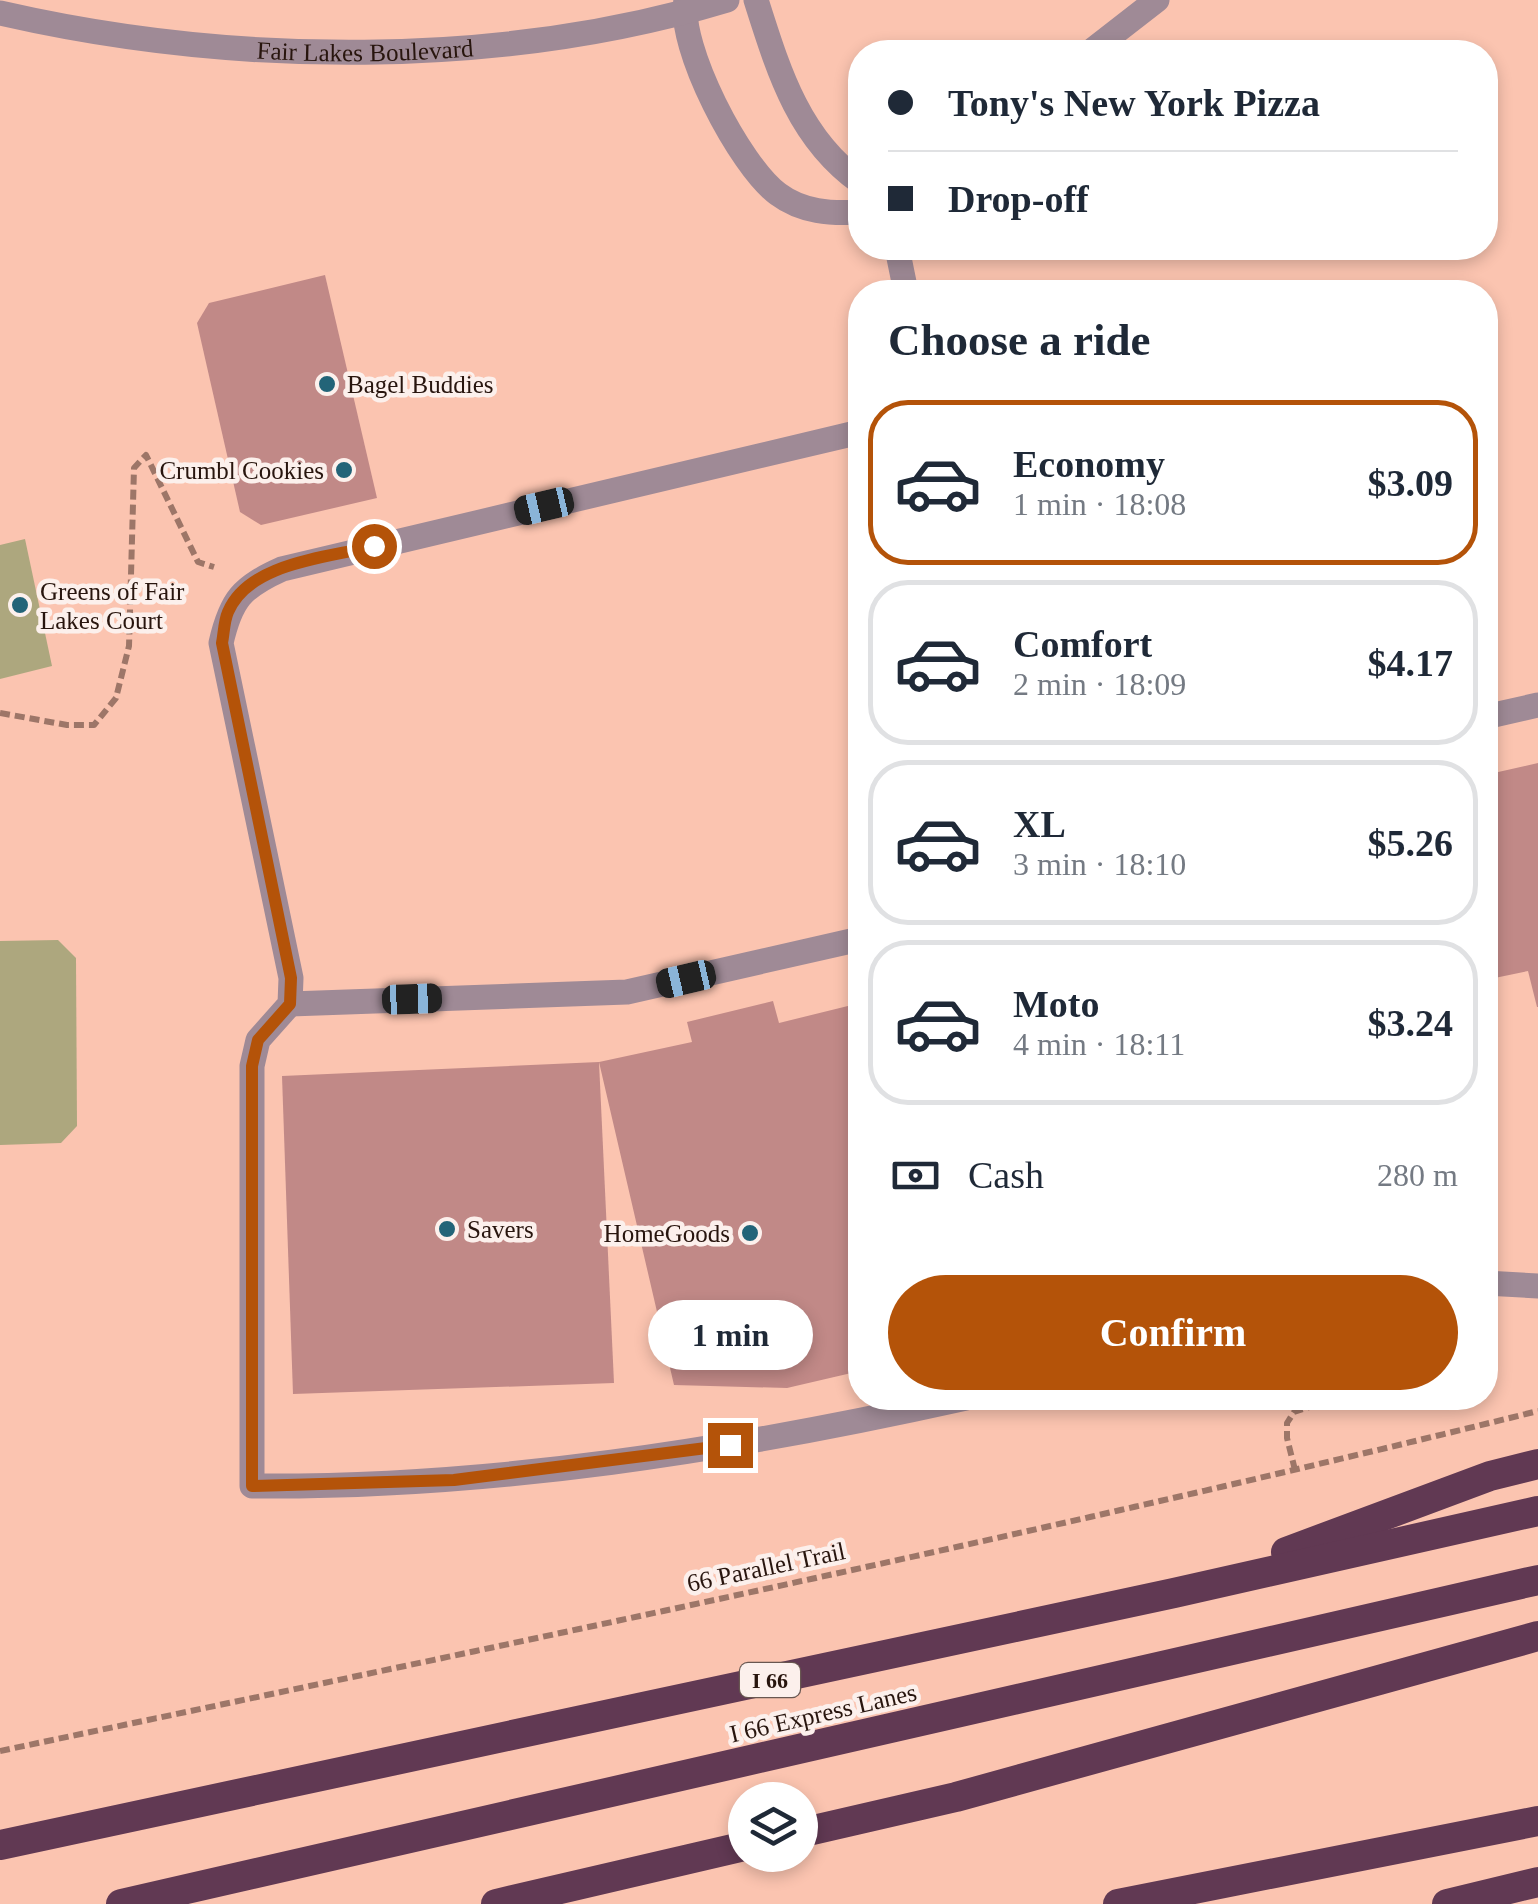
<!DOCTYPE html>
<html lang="en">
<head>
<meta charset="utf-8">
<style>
	:root { --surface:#fff; --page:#f6f6f7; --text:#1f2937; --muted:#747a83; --line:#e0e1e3; --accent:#b45309 }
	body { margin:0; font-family:Georgia,serif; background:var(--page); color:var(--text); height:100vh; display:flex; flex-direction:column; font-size:38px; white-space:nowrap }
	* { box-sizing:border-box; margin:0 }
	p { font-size:32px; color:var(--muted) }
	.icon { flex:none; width:55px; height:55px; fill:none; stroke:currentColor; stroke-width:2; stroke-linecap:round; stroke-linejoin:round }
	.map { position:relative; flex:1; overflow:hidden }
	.panel { position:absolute; left:848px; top:280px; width:650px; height:1130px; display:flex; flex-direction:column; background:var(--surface); border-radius:40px; box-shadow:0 5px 15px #0003 }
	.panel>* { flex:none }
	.banner { position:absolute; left:848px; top:40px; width:650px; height:220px; border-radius:40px; box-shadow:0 5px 15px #0003; display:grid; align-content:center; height:220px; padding:0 40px; background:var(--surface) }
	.controls { position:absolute; left:728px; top:1782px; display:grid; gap:20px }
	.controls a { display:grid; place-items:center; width:90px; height:90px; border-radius:50%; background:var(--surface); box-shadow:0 5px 15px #0003; font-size:50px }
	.end { position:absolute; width:45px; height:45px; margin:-22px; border:12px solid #b45309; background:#fff; box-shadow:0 0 0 5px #fff }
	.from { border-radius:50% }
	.bubble { position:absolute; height:70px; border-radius:35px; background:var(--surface); box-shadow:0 5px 15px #0003; font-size:32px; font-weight:700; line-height:70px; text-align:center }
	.car { position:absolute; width:30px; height:60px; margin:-30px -15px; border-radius:12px; box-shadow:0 0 8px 2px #0007; background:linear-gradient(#222 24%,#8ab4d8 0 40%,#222 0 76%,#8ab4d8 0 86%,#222 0) }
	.banner b { display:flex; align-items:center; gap:35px; height:95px; font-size:38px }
	.banner b+b { border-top:2px solid var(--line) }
	.banner i { width:25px; height:25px; background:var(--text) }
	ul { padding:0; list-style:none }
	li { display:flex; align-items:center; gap:30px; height:165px; margin:0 20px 15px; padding:0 20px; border:5px solid var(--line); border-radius:40px }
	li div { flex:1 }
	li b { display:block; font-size:38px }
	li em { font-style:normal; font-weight:700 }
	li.selected { border-color:var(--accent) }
	li>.icon { width:90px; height:90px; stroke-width:1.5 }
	h2 { padding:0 40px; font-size:45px; line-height:120px }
	.pay { display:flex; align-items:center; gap:25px; height:110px; padding:0 40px; font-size:38px }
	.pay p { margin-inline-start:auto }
	.action { display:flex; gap:20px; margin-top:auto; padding:20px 40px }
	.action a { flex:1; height:115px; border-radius:60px; background:var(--accent); color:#fff; font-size:40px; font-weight:700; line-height:115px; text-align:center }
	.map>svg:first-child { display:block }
	.green { fill:#ada77e }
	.building { fill:#c18987 }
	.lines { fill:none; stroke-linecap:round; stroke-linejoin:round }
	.path { stroke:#9d7668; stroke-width:6; stroke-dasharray:10 5; stroke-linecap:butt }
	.minor { stroke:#9f8a96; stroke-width:25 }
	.highway { stroke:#613953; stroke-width:30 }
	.route { stroke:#b45309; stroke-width:12 }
	.poi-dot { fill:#236478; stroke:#fcf0ec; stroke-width:4 }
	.labels { text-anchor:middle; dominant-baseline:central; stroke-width:9; stroke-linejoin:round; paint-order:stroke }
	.shield { fill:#fcf0ec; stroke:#685751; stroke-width:2.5 }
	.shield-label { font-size:22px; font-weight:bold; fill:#28150e }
	.street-label { font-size:25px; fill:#28150e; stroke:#fcf0ec }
	.poi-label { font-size:25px; fill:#28150e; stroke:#fcf0ec; text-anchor:start }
</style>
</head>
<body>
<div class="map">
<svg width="1538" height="1904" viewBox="0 0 1538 1904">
	<rect width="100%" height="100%" fill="#fbc4b0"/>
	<g class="green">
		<path d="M25,539L52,666L0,679V545Z"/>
		<path d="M58,940L76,958L77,1126L61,1143L0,1145V941Z"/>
	</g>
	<g class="building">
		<path d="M325,275L377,498L261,525L240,512L197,323L209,303Z"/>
		<path d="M1538,763V1007H1537L1528,971L1485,980V775Z"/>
		<path d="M773,1001L779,1023L860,1003V1371L787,1388L674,1385L599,1062L692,1042L687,1022Z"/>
		<path d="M599,1062L614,1383L293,1394L282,1076Z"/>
	</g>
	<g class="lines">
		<g class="path">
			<path d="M0,713L67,725H94L116,698L129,646L134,468L146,455L198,562L214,567"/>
			<path d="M1295,1470L1287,1438V1423L1294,1412L1337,1398"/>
			<path d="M0,1751C514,1643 1029,1537 1538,1411"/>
		</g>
		<g class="minor">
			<path d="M686,0C677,46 740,166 778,194C802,212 831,214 860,212"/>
			<path d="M756,0C778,69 798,138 860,182"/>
			<path id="s1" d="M0,13C231,66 499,69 727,0"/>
			<path d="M1090,52L1157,0"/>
			<path d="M897,248L906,292"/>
			<path d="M860,432L282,569C242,587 231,599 221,643L291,978L290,1004L258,1040L252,1066V1486C493,1488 732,1450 966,1398"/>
			<path d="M1485,717L1538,705"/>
			<path d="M290,1004L627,992L860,939"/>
			<path d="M1485,1283L1538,1286"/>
		</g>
		<g class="highway">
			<path d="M1286,1552L1490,1476L1538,1464"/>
			<path d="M800,1833L956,1797L1538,1636"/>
			<path d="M0,1845L1174,1593L1538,1511"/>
			<path d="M121,1904L1538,1580"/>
			<path d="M496,1904L745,1846"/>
			<path d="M1118,1904L1538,1821"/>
			<path d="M1447,1904L1538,1882"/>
		</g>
	</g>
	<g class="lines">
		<path class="route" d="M374,546C328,558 249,562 228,612C224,621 224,633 222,643L291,978L290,1004L258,1040L252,1066V1486L454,1480L730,1445"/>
	</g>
	<g class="poi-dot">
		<circle cx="327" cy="384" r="10"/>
		<circle cx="344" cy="470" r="10"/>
		<circle cx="20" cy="605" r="10"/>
		<circle cx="447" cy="1229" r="10"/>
		<circle cx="750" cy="1233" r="10"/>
	</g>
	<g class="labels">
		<rect class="shield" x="740" y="1663" width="60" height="34" rx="8"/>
		<g class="shield-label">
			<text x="770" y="1680">I 66</text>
		</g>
		<g class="street-label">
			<text stroke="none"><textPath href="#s1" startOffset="368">Fair Lakes Boulevard</textPath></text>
			<text transform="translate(766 1567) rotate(-12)">66 Parallel Trail</text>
			<text transform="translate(823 1713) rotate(-13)">I 66 Express Lanes</text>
		</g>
		<g class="poi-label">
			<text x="347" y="384">Bagel Buddies</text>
			<text x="324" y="470" text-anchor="end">Crumbl Cookies</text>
			<text x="40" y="591">Greens of Fair<tspan x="40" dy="29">Lakes Court</tspan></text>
			<text x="467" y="1229">Savers</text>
			<text x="730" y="1233" text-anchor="end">HomeGoods</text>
		</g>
	</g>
</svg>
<div class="controls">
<a><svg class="icon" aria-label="layers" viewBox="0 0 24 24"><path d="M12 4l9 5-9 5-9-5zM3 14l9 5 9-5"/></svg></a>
</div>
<i class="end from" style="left:374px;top:546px"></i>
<i class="end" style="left:730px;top:1445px"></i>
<div class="bubble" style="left:648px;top:1300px;width:165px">1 min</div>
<i class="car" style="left:544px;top:506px;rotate:257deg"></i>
<i class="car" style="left:686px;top:979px;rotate:257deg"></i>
<i class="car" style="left:412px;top:999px;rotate:88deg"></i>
<div class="banner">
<b><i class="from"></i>Tony's New York Pizza</b>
<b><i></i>Drop-off</b>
</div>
<section class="panel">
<h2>Choose a ride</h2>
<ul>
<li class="selected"><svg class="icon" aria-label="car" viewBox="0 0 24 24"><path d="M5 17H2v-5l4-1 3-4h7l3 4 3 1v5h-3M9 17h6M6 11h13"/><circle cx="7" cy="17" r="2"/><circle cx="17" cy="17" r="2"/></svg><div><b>Economy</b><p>1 min · 18:08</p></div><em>$3.09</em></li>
<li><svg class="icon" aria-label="car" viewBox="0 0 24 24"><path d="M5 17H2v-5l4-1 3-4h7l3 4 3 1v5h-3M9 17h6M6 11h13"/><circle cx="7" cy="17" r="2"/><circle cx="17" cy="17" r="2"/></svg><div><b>Comfort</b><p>2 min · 18:09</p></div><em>$4.17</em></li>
<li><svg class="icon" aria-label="car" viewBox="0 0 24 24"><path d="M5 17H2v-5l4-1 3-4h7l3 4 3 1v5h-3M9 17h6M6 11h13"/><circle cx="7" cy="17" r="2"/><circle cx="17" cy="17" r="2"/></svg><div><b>XL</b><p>3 min · 18:10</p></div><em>$5.26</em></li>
<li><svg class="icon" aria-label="car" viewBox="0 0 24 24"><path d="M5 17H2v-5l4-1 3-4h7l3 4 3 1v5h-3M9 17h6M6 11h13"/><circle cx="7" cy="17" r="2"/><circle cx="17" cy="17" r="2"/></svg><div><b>Moto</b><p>4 min · 18:11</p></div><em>$3.24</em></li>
</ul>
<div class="pay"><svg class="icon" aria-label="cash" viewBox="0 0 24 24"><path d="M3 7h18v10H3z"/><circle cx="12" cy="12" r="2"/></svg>Cash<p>280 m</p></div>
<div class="action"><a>Confirm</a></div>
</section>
</div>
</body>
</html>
